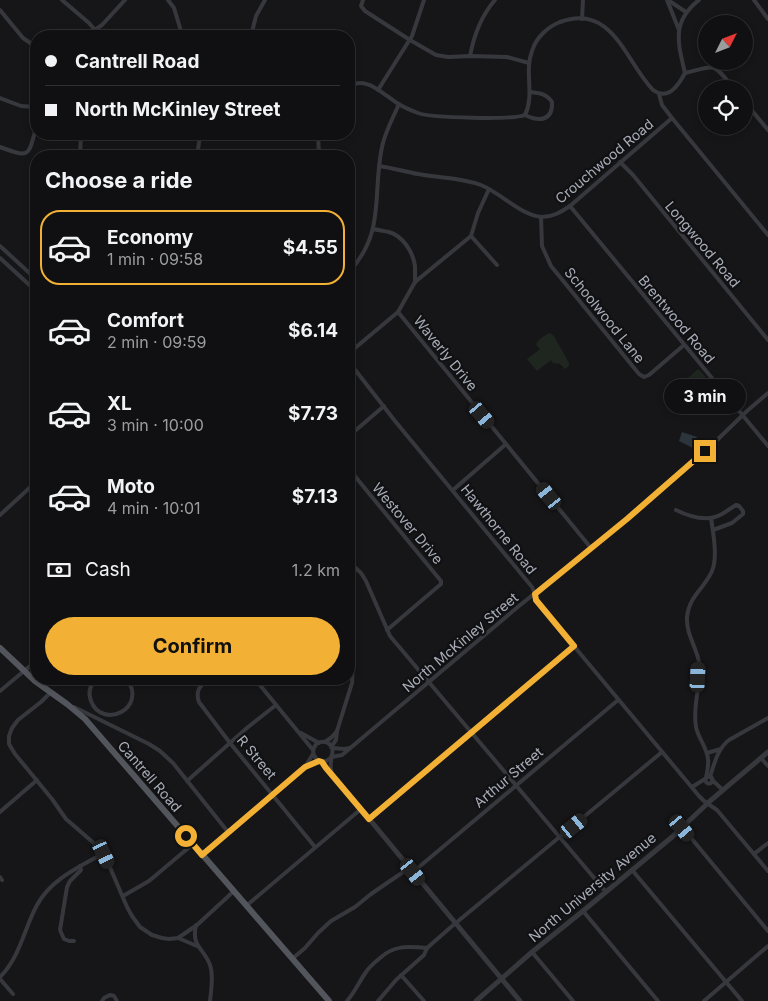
<!DOCTYPE html>
<html lang="en">
<head>
<meta charset="utf-8">
<style>
	:root { --surface:#101012; --page:#19191b; --text:#f1f3f6; --muted:#9c9d9f; --line:#303032; --accent:#f2b134 }
	body { margin:0; font-family:Inter,sans-serif; background:var(--page); color:var(--text); height:100vh; display:flex; flex-direction:column; font-size:19px; white-space:nowrap }
	* { box-sizing:border-box; margin:0 }
	p { font-size:16px; color:var(--muted) }
	.icon { flex:none; width:28px; height:28px; fill:none; stroke:currentColor; stroke-width:2; stroke-linecap:round; stroke-linejoin:round }
	.map { position:relative; flex:1; overflow:hidden }
	.details { position:absolute; left:30px; top:150px; width:325px; height:535px; display:flex; flex-direction:column; background:var(--surface); border-radius:20px; box-shadow:0 2px 8px #0003,0 0 0 1px var(--line) }
	.details>* { flex:none }
	.guide { position:absolute; left:30px; top:30px; width:325px; height:110px; border-radius:20px; box-shadow:0 2px 8px #0003,0 0 0 1px var(--line); display:grid; align-content:center; height:110px; padding:0 15px; background:var(--surface) }
	.needle { width:32px; rotate:48deg }
	.fabs { position:absolute; left:698px; top:15px; display:grid; gap:10px }
	.fabs a { display:grid; place-items:center; width:55px; height:55px; border-radius:50%; background:var(--surface); box-shadow:0 2px 8px #0003,0 0 0 1px var(--line); font-size:25px }
	.end { position:absolute; width:22px; height:22px; margin:-11px; border:6px solid #f2b134; background:#111; box-shadow:0 0 0 2px #111 }
	.from { border-radius:50% }
	.bubble { position:absolute; height:35px; border-radius:18px; background:var(--surface); box-shadow:0 2px 8px #0003,0 0 0 1px var(--line); font-size:16px; font-weight:700; line-height:35px; text-align:center }
	.car { position:absolute; width:15px; height:30px; margin:-15px -8px; border-radius:6px; box-shadow:0 0 4px 1px #0007; background:linear-gradient(#222 24%,#8ab4d8 0 40%,#222 0 76%,#8ab4d8 0 86%,#222 0) }
	.guide b { display:flex; align-items:center; gap:18px; height:48px; font-size:19px }
	.guide b+b { border-top:1px solid var(--line) }
	.guide i { width:12px; height:12px; background:var(--text) }
	ul { padding:0; list-style:none }
	li { display:flex; align-items:center; gap:15px; height:75px; margin:0 10px 8px; padding:0 5px; border:2px solid transparent; border-radius:20px }
	li div { flex:1 }
	li b { display:block; font-size:19px }
	li em { font-style:normal; font-weight:700 }
	li.selected { border-color:var(--accent) }
	li>.icon { width:45px; height:45px; stroke-width:1.5 }
	h2 { padding:0 15px; font-size:22px; line-height:60px }
	.pay { display:flex; align-items:center; gap:12px; height:55px; padding:0 15px; font-size:19px }
	.pay p { margin-inline-start:auto }
	.action { display:flex; gap:10px; margin-top:auto; padding:10px 15px }
	.action a { flex:1; height:58px; border-radius:30px; background:var(--accent); color:#111; font-size:20px; font-weight:700; line-height:58px; text-align:center }
	.map>svg:first-child { display:block }
	.green { fill:#1e261f }
	.water { fill:#2c353c }
	.lines { fill:none; stroke-linecap:round; stroke-linejoin:round }
	.minor { stroke:#37383d; stroke-width:4 }
	.tertiary { stroke:#37383d; stroke-width:5 }
	.primary { stroke:#53555c; stroke-width:6 }
	.route { stroke:#f2b134; stroke-width:6 }
	.labels { text-anchor:middle; dominant-baseline:central; stroke-width:4.5; stroke-linejoin:round; paint-order:stroke }
	.street-label { font-size:14px; fill:#a8adb8; stroke:#111113 }
</style>
</head>
<body>
<div class="map">
<svg width="768" height="1001" viewBox="0 0 768 1001">
	<rect width="100%" height="100%" fill="#161618"/>
	<g class="green">
		<path d="M550,333L554,336L569,363V366L565,369L560,364L553,363L551,360L537,371L527,359L540,349L536,345C537,340 545,335 550,333Z"/>
		<path d="M698,369L706,377L687,393L680,385Z"/>
		<path d="M708,380L715,389L699,403L691,394Z"/>
	</g>
	<path class="water" d="M682,432L697,437L693,448L679,441Z"/>
	<g class="lines">
		<g class="minor">
			<path d="M62,0L89,23L95,30"/>
			<path d="M168,0L174,8L181,31"/>
			<path d="M363,0L361,6L365,11L410,40L436,55L448,57L470,56L507,57L529,63"/>
			<path d="M667,0L679,30"/>
			<path d="M668,0L686,12"/>
			<path d="M754,0L768,19"/>
			<path d="M0,10L23,38L36,47"/>
			<path d="M582,19L583,0"/>
			<path d="M86,36L102,25L125,0"/>
			<path d="M251,36L256,16L265,0"/>
			<path d="M470,56C474,35 481,16 495,0"/>
			<path d="M685,73C718,65 712,62 734,89"/>
			<path d="M349,87C352,85 356,83 360,83C373,83 386,96 397,103C403,107 410,110 418,113C431,118 513,120 525,115"/>
			<path d="M378,90L412,36L424,0"/>
			<path d="M659,94L662,105L672,118L768,235"/>
			<path d="M0,98L21,106L36,107"/>
			<path d="M744,101L768,130"/>
			<path d="M525,115C535,95 524,72 532,51C536,38 547,27 560,22C613,3 625,61 653,90C668,101 678,86 685,73C678,43 671,22 699,0"/>
			<path d="M525,115C539,122 553,121 552,102C546,93 539,93 530,92"/>
			<path d="M318,134L319,156"/>
			<path d="M0,147C30,158 28,157 36,128"/>
			<path d="M80,156L81,134"/>
			<path d="M197,156L200,136L202,134"/>
			<path d="M620,162L633,175L768,340"/>
			<path d="M379,166C394,168 409,173 424,175C443,178 463,178 481,185C501,193 520,215 542,217C553,217 561,212 570,206L672,118"/>
			<path d="M570,206L768,446"/>
			<path d="M541,217L542,246L551,266L639,374L644,377L649,375L684,345"/>
			<path d="M373,229C378,230 384,231 389,232C403,236 413,252 415,266C415,272 415,277 415,282"/>
			<path d="M471,236L497,265"/>
			<path d="M0,246L36,279"/>
			<path d="M0,258L36,291"/>
			<path d="M349,272C386,232 372,194 382,147C385,132 393,118 399,104"/>
			<path d="M398,312L591,548"/>
			<path d="M349,353L398,312L415,282L471,236L478,213L489,189"/>
			<path d="M349,362L395,421L532,587L535,594L536,600L553,621L699,796L704,801L717,810L768,871"/>
			<path d="M349,436L384,406"/>
			<path d="M349,469L441,581V584L387,630"/>
			<path d="M453,490L506,444"/>
			<path d="M676,510C690,517 708,522 722,514C727,511 731,508 736,505L739,506L743,511V514L732,523L713,530"/>
			<path d="M0,515L36,482"/>
			<path d="M349,562L361,573L366,581L390,636L606,892"/>
			<path d="M96,679C90,685 88,693 91,701C102,730 148,709 127,679"/>
			<path d="M208,679C200,686 195,691 199,702L230,743L315,847"/>
			<path d="M255,679L313,750"/>
			<path d="M303,679L308,681L315,679"/>
			<path d="M0,691L36,661"/>
			<path d="M50,693L41,702L18,720L12,728L9,736V744L15,754L52,799L66,819L103,851L127,907L132,916L140,927L152,935L162,938L169,939L178,938L197,925L234,891"/>
			<path d="M74,707L149,744L160,751L173,763L228,832"/>
			<path d="M301,733L319,743"/>
			<path d="M325,742L332,737L337,731"/>
			<path d="M331,747L336,740L337,731L352,683C353,672 353,662 349,651"/>
			<path d="M332,748L344,749L350,748"/>
			<path d="M707,753L721,749"/>
			<path d="M331,757L342,755L519,606L627,519L715,442L747,411L768,393"/>
			<path d="M761,758L768,766"/>
			<path d="M319,761C307,753 316,737 328,743C336,748 331,755 331,762C330,766 331,770 332,774"/>
			<path d="M322,762L326,768L332,774"/>
			<path d="M306,766L319,761H326L331,758"/>
			<circle cx="709" cy="780" r="3.5"/>
			<path d="M710,777C714,764 718,748 729,740L768,718"/>
			<path d="M706,778C707,772 709,765 708,759C707,747 698,738 696,727C692,705 702,683 699,662C696,646 686,634 687,617C689,596 704,589 712,571C718,557 713,532 711,518"/>
			<path d="M712,780L723,790"/>
			<path d="M187,781L248,727L276,705"/>
			<path d="M692,787L705,779"/>
			<path d="M0,812L37,780"/>
			<path d="M369,819L575,646"/>
			<path d="M682,827L768,931"/>
			<path d="M754,854L768,843"/>
			<path d="M202,855L305,767L313,754"/>
			<path d="M632,870L742,1001"/>
			<path d="M413,872L618,700"/>
			<path d="M0,877L2,880"/>
			<path d="M123,896L149,881L193,844"/>
			<path d="M246,906L361,809"/>
			<path d="M583,911L658,1001"/>
			<path d="M196,925C191,947 204,948 210,965C214,976 211,990 210,1001"/>
			<path d="M178,938L197,946"/>
			<path d="M74,941H69L64,939L60,930L67,887L70,881L81,870L80,866"/>
			<path d="M532,952L573,1001"/>
			<path d="M292,959L305,948L318,933L331,921L355,907L371,894L409,868"/>
			<path d="M401,975L424,1001"/>
			<path d="M0,977C20,957 24,929 37,905C51,879 79,867 104,853"/>
			<path d="M0,979L13,994"/>
			<path d="M102,1001L104,998L110,995L114,996L117,1001"/>
			<path d="M347,1001C355,992 359,982 366,972C370,966 375,962 380,958C394,945 409,946 427,948"/>
			<path d="M378,1001L396,980L424,955L427,948L451,927L662,752"/>
			<path d="M704,1001L768,946"/>
		</g>
		<g class="tertiary">
			<path d="M332,774L520,1001"/>
			<path d="M476,1001L532,952L583,911L672,837L710,801L768,752"/>
		</g>
		<path class="primary" d="M0,648L35,681L67,704L85,719L329,1001"/>
	</g>
	<g class="lines">
		<path class="route" d="M186,836L202,855L305,767L319,761L322,762L326,768L369,819L574,646L536,600L535,594L627,519L705,451"/>
	</g>
	<g class="labels">
		<g class="street-label">
			<text transform="translate(604 161) rotate(-40)">Crouchwood Road</text>
			<text transform="translate(703 244) rotate(50)">Longwood Road</text>
			<text transform="translate(605 315) rotate(51)">Schoolwood Lane</text>
			<text transform="translate(677 319) rotate(50)">Brentwood Road</text>
			<text transform="translate(446 353) rotate(51)">Waverly Drive</text>
			<text transform="translate(408 523) rotate(50)">Westover Drive</text>
			<text transform="translate(499 529) rotate(51)">Hawthorne Road</text>
			<text transform="translate(460 642) rotate(-40)">North McKinley Street</text>
			<text transform="translate(257 757) rotate(50)">R Street</text>
			<text transform="translate(150 776) rotate(49)">Cantrell Road</text>
			<text transform="translate(508 777) rotate(-40)">Arthur Street</text>
			<text transform="translate(592 887) rotate(-40)">North University Avenue</text>
		</g>
	</g>
</svg>
<div class="fabs">
<a><svg class="needle" viewBox="-14 -14 28 28"><path d="M0-13l5 13h-10z" fill="#e53935"/><path d="M0 13l5-13h-10z" fill="#9c9d9f"/></svg></a>
<a><svg class="icon" aria-label="locate" viewBox="0 0 24 24"><circle cx="12" cy="12" r="6"/><path d="M12 2v4M12 18v4M2 12h4M18 12h4"/></svg></a>
</div>
<i class="end from" style="left:186px;top:836px"></i>
<i class="end" style="left:705px;top:451px"></i>
<div class="bubble" style="left:664px;top:379px;width:82px">3 min</div>
<i class="car" style="left:482px;top:415px;rotate:140deg"></i>
<i class="car" style="left:549px;top:496px;rotate:321deg"></i>
<i class="car" style="left:698px;top:677px;rotate:3deg"></i>
<i class="car" style="left:574px;top:826px;rotate:51deg"></i>
<i class="car" style="left:682px;top:828px;rotate:140deg"></i>
<i class="car" style="left:104px;top:854px;rotate:155deg"></i>
<i class="car" style="left:413px;top:872px;rotate:141deg"></i>
<div class="guide">
<b><i class="from"></i>Cantrell Road</b>
<b><i></i>North McKinley Street</b>
</div>
<section class="details">
<h2>Choose a ride</h2>
<ul>
<li class="selected"><svg class="icon" aria-label="car" viewBox="0 0 24 24"><path d="M5 17H2v-5l4-1 3-4h7l3 4 3 1v5h-3M9 17h6M6 11h13"/><circle cx="7" cy="17" r="2"/><circle cx="17" cy="17" r="2"/></svg><div><b>Economy</b><p>1 min · 09:58</p></div><em>$4.55</em></li>
<li><svg class="icon" aria-label="car" viewBox="0 0 24 24"><path d="M5 17H2v-5l4-1 3-4h7l3 4 3 1v5h-3M9 17h6M6 11h13"/><circle cx="7" cy="17" r="2"/><circle cx="17" cy="17" r="2"/></svg><div><b>Comfort</b><p>2 min · 09:59</p></div><em>$6.14</em></li>
<li><svg class="icon" aria-label="car" viewBox="0 0 24 24"><path d="M5 17H2v-5l4-1 3-4h7l3 4 3 1v5h-3M9 17h6M6 11h13"/><circle cx="7" cy="17" r="2"/><circle cx="17" cy="17" r="2"/></svg><div><b>XL</b><p>3 min · 10:00</p></div><em>$7.73</em></li>
<li><svg class="icon" aria-label="car" viewBox="0 0 24 24"><path d="M5 17H2v-5l4-1 3-4h7l3 4 3 1v5h-3M9 17h6M6 11h13"/><circle cx="7" cy="17" r="2"/><circle cx="17" cy="17" r="2"/></svg><div><b>Moto</b><p>4 min · 10:01</p></div><em>$7.13</em></li>
</ul>
<div class="pay"><svg class="icon" aria-label="cash" viewBox="0 0 24 24"><path d="M3 7h18v10H3z"/><circle cx="12" cy="12" r="2"/></svg>Cash<p>1.2 km</p></div>
<div class="action"><a>Confirm</a></div>
</section>
</div>
</body>
</html>
